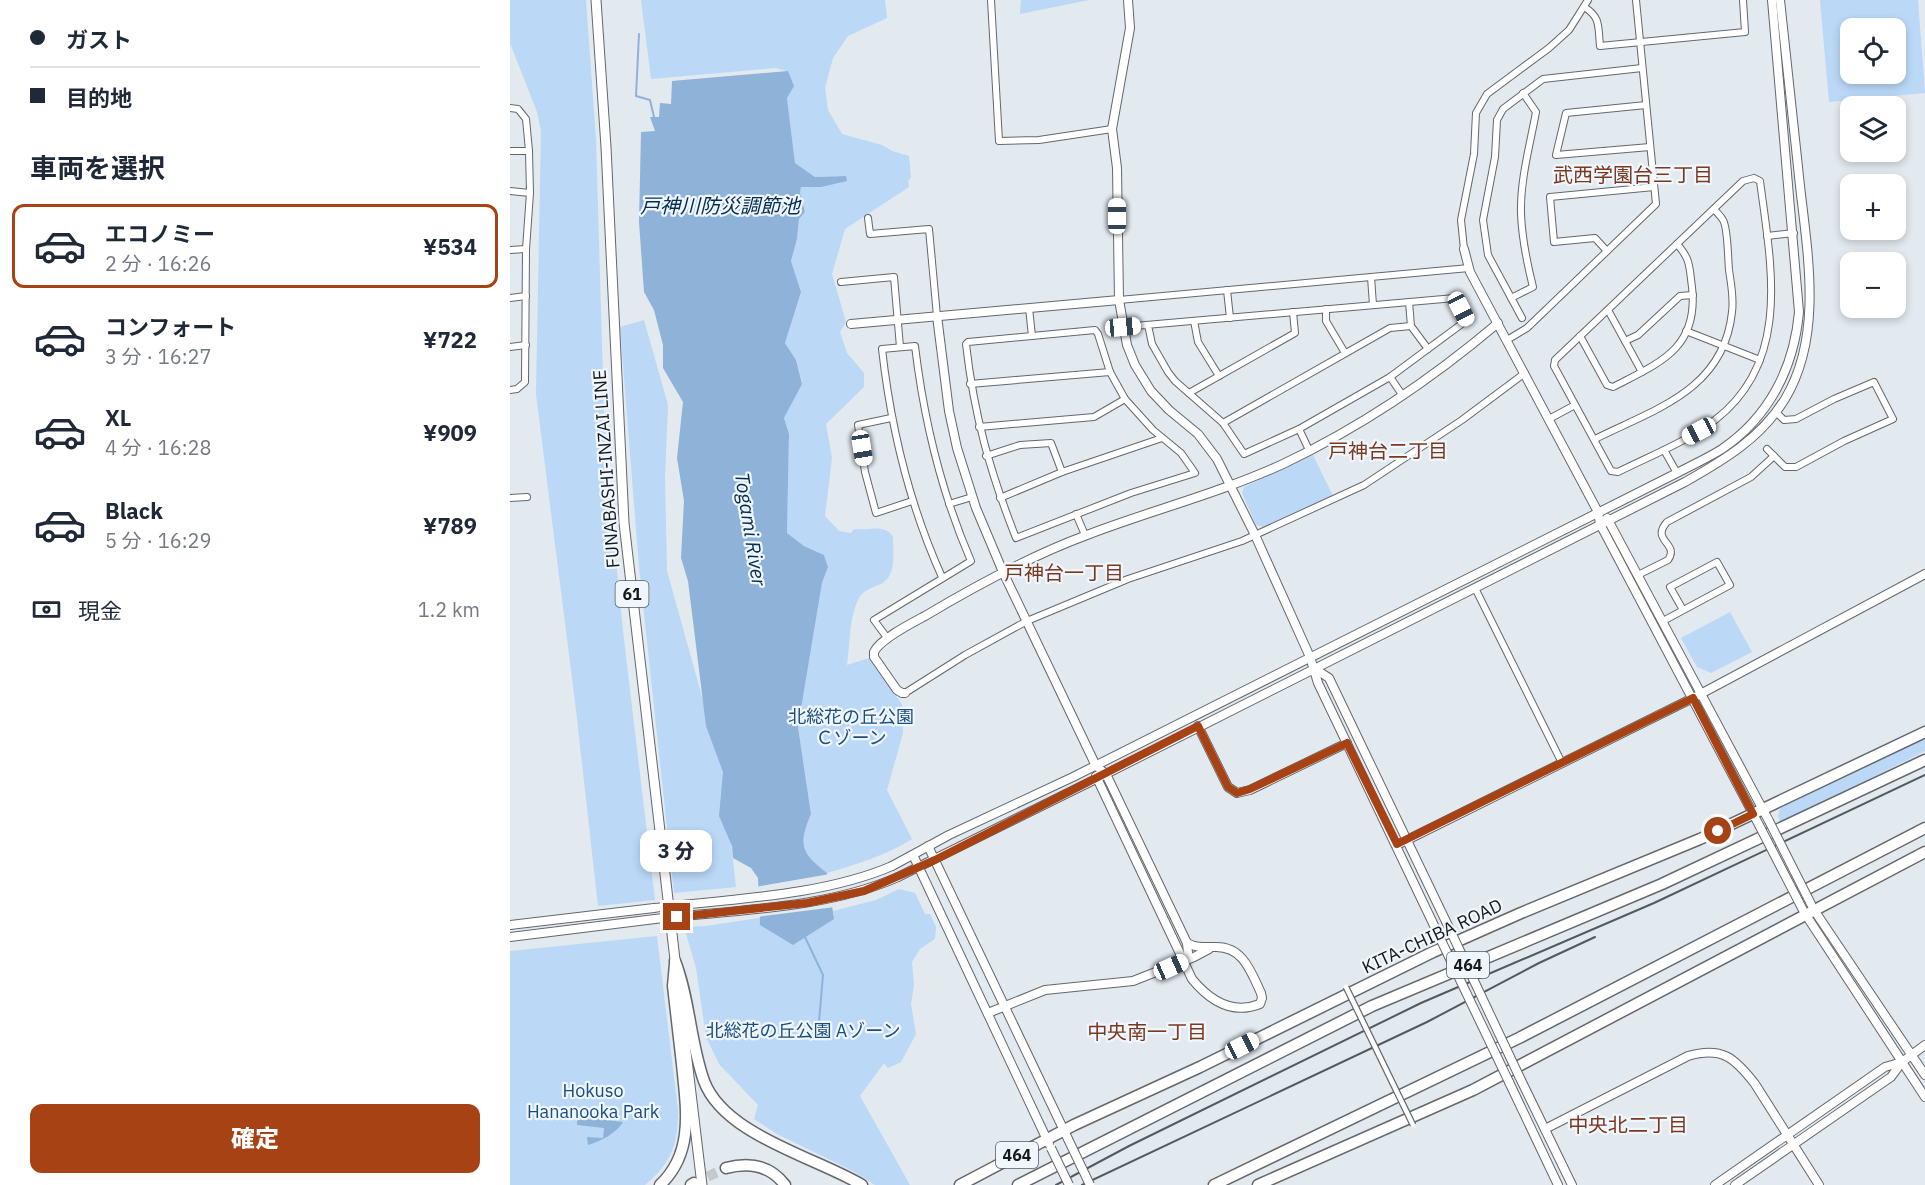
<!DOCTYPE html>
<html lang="ja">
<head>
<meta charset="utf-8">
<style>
	:root { --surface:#fff; --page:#f6f6f7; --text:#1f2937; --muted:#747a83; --line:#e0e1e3; --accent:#a74214 }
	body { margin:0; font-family:"IBM Plex Sans","Noto Sans JP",sans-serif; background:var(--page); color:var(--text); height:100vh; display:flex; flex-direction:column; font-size:22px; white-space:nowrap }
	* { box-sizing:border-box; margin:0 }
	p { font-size:20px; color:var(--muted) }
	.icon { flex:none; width:33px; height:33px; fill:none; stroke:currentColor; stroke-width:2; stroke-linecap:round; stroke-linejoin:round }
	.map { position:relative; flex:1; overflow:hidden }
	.details { display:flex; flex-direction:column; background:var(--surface); width:510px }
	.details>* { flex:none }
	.hud { display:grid; align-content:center; height:132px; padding:0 30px; background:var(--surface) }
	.tools { position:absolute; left:1330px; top:18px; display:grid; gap:12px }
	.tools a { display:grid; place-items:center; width:66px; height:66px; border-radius:12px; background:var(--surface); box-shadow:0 3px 9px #0003; font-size:30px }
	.end { position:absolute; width:27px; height:27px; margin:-14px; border:8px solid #a74214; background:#fff; box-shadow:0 0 0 3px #fff }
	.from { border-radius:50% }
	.bubble { position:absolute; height:42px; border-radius:12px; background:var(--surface); box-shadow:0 3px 9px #0003; font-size:20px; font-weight:800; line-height:42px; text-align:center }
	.car { position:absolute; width:18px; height:36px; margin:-18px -9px; border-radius:8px; box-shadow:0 0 4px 2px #0007; background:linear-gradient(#fff 24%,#345 0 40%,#fff 0 76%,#345 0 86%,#fff 0) }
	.hud b { display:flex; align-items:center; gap:21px; height:57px; font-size:22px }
	.hud b+b { border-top:2px solid var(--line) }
	.hud i { width:15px; height:15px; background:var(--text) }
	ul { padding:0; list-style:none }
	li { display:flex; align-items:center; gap:18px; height:84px; margin:0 12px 9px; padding:0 18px; border:3px solid transparent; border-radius:12px }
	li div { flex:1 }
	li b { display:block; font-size:22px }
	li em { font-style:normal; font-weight:800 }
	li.current { border-color:var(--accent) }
	li>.icon { width:54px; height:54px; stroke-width:1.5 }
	h2 { padding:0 30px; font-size:27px; line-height:72px }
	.pay { display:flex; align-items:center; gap:15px; height:66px; padding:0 30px; font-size:22px }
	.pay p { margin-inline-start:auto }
	.primary-button { display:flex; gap:12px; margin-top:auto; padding:12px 30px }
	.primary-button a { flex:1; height:69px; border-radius:12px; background:var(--accent); color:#fff; font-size:24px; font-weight:800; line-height:69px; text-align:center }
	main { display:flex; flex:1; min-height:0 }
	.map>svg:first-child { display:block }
	.green { fill:#bbd8f7; fill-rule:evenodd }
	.water { fill:#8fb2d8 }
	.pier { fill:#e2e9ef }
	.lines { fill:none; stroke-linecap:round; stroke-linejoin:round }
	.stream { stroke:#8fb2d8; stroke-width:2 }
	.trunk-tunnel { stroke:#c3cacf; stroke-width:10; stroke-dasharray:10 5; stroke-linecap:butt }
	.minor-casing { stroke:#63686e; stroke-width:8 }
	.tertiary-casing { stroke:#63686e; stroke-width:10 }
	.primary-casing { stroke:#63686e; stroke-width:11 }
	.trunk-casing { stroke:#63686e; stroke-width:13 }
	.minor { stroke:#fff; stroke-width:6 }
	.tertiary { stroke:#fff; stroke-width:8 }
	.primary { stroke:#fff; stroke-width:9 }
	.trunk { stroke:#fff; stroke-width:10 }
	.rail { stroke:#54595c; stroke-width:2 }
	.pedestrian-bridge-casing { stroke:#63686e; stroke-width:7; stroke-linecap:butt }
	.tertiary-bridge-casing { stroke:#63686e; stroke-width:10; stroke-linecap:butt }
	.pedestrian-bridge { stroke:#fff; stroke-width:4.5 }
	.tertiary-bridge { stroke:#fff; stroke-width:8 }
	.route { stroke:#a74214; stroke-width:8 }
	.labels { text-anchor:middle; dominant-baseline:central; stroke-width:4.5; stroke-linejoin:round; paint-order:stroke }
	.shield { fill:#f0f6fd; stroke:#575b5f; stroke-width:1.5 }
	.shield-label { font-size:16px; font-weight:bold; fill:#16191b }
	.street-label { font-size:18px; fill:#16191b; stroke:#f0f6fd }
	.park-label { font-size:18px; fill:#1b4e7e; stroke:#f0f6fd }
	.neighbourhood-label { font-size:20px; fill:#7a381e; stroke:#f0f6fd }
	.water-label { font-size:20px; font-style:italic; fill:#052d51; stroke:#f0f6fd }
</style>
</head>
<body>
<main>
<section class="details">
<div class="hud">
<b><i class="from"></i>ガスト</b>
<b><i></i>目的地</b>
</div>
<h2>車両を選択</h2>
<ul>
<li class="current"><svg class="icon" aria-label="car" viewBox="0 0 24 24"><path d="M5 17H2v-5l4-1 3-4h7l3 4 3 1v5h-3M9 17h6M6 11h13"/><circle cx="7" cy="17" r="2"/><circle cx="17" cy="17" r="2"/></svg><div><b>エコノミー</b><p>2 分 · 16:26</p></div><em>¥534</em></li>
<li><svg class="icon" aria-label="car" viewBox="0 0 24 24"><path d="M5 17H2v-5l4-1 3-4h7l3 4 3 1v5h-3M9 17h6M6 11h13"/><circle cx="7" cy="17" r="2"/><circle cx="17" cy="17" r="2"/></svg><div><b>コンフォート</b><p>3 分 · 16:27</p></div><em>¥722</em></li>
<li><svg class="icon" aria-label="car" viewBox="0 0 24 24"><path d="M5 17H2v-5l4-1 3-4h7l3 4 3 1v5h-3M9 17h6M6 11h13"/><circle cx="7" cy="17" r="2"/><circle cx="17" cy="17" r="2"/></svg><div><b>XL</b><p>4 分 · 16:28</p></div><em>¥909</em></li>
<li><svg class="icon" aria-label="car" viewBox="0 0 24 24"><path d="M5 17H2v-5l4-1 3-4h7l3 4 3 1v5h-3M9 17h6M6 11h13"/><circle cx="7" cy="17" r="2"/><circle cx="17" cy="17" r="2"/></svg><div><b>Black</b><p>5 分 · 16:29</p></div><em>¥789</em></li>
</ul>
<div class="pay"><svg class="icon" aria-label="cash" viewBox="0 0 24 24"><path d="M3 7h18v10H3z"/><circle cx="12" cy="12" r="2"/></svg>現金<p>1.2 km</p></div>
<div class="primary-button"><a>確定</a></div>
</section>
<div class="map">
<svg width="1415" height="1185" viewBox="0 0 1415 1185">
	<rect width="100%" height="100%" fill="#e2e9ef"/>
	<g class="green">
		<path d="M0,0H76L86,139L94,413L100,499L113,631L145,900L88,906L66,710L26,394L31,131L27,112L0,43Z"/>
		<path d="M131,0H375L377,18L338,36L323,58L315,88L318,110L332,134L372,145L382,151L399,156L401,177L398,181L399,187L335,229L322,274L336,322L330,332L337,353L354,373V387L316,424L322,458L315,516L329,531L341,533L344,529C358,531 375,523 383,537C383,552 387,576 371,584C361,588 353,590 348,600C339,618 340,645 337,665L359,658L392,704L393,733L377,790L402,839C375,856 347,864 317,873C291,853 288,845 301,814L288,727L312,583L318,567L314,555L294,546L277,533L279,434L274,418L292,383L286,360L275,343L291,292L281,261L287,239L289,219L295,212L290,193L291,187H311L336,176L305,177L285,163L277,98L279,72L266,68L141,79Z"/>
		<path d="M511,0H579L510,14Z"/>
		<path d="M1310,0H1408L1415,93L1319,102ZM1341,28H1386V74H1341Z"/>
		<path d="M134,320L158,405L155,477L157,571L213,772L226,887L164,893L129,567L110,327Z"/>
		<path d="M803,455L823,496L754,527L746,525L732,493L734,487Z"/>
		<path d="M1220,612L1242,652L1201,673L1187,667L1171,638Z"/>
		<path d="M1415,739V751L1271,823L1268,817L1270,808Z"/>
		<path d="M389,889L405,893L415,914H420L426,927L425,939L410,949L402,962L404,985L401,1004L406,1034L391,1062L378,1068L374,1063L350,1096L400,1185H365L343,1171L267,1134L244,1119L248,1105L209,1064L196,1037L186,968L174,927L196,926L249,918L251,925L324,919L323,911L366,900Z"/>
		<path d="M147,936L168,1110C168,1144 162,1162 135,1185H0V951Z"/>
	</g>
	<g class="water">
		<path d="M278,71L284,86L277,98L285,163L305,177L336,176L337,181L311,187H291L290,193L295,212L289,219L287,239L281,261L291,292L275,343L286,360L292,384L274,418L279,434L277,533L294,546L314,555L318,567L312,583L288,727L301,814C288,845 291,853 317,873L324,919L283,945L250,925L248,878L241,868L223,858L222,846L209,816L213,772L196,726L178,581L171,558L174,501L167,458L173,402L153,368V345L144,310L134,292L129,222L131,132L145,131L140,117H149L150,103L161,104L162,81Z"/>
		<path d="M88,1119L113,1122C106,1133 92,1141 78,1145L77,1137L93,1138L94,1128L67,1125V1120Z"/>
	</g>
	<path class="pier" d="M320,874L325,907L247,917L245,887Z"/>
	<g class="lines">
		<g class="stream">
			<path d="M129,34L126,96L140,100L144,117"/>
			<path d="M295,937L313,975L309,1022"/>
		</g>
		<path class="trunk-tunnel" d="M184,1183L216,1168"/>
		<g class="minor-casing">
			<g id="minor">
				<path d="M481,0L489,141L529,140L602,129"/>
				<path d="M1074,7C1091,17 1088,27 1090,46L1235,32L1233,0"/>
				<path d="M1136,105L1056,113L1046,155L1140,147"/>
				<path d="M0,108L8,109L16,119L19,151L20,193L16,249L15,382L7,389L0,390"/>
				<path d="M0,151H19"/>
				<path d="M1244,178L1250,181C1261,265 1282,361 1205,420C1176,442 1140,456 1108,472L1101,471L1044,366L1045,360L1233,181Z"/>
				<path d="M0,191L20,193"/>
				<path d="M358,218L360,234L419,229L427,316"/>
				<path d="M1257,236L1284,233"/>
				<path d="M954,249L951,220L964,154L966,113L977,94L1039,48L1059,30L1078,0"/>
				<path d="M0,250L16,249"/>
				<path d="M1097,251L1085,238L1044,242L1040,197L1144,187"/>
				<path d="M861,277L863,305"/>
				<path d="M331,282L384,277L390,347"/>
				<path d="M717,290L720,318"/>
				<path d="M0,298L16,296"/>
				<path d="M1001,298L1023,287C1017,263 1012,239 1011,214C1010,180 1020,145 1026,112L1013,93"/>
				<path d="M609,300L959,268"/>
				<path d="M899,302L901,326L918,349"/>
				<path d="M519,308L522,336"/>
				<path d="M816,309V321L835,353"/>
				<path d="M1098,310L1132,372"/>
				<path d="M1012,318L978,255L973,220L985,157L987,120L993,109L1033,79L1132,68"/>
				<path d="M684,321L688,342L709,376"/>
				<path d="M613,327L945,298L957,320L880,377L789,429L734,454L713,423L665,381L658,372L642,344L638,325"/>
				<path d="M585,330L588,334L600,372L615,399L643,430L671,453L685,473L621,493L506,538C480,472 464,415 456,344L458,342Z"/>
				<path d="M1176,331L1250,360"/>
				<path d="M1070,336L1097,385L1103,387C1149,363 1189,349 1182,287C1179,266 1181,260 1167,244"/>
				<path d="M997,340L1017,328L1146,204L1126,0"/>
				<path d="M1115,341L1128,335L1170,296L1183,295"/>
				<path d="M0,347L16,345"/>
				<path d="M880,377L893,396"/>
				<path d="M460,384L600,372"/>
				<path d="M679,393L785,333L783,312"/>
				<path d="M381,418L348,425L355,472L366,513L402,501"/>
				<path d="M1039,419L1065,405"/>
				<path d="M713,423L880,328L901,326"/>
				<path d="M469,427L584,417L615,399"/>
				<path d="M789,429L799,450"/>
				<path d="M1085,439C1145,409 1214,390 1222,312C1224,298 1221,284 1219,270C1218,260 1218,228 1213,220C1211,216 1207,213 1204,209"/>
				<path d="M1257,449L1275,467H1286L1334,441L1383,419L1364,382L1324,399L1286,419L1274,420L1266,412"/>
				<path d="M1154,450L1167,473"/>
				<path d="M476,456L510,445L541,443L552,472"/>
				<path d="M0,498L17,497"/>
				<path d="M490,498L552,472L652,438"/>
				<path d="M439,504L462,497"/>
				<path d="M566,514L575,535"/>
				<path d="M1128,575L1158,560C1170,543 1140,541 1157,522L1241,477L1264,456"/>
				<path d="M965,588L1052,763"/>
				<path d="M1153,621L1220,585L1207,562L1160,587L1173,610"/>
				<path d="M378,639L364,620L461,561C431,492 414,421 405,346L372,349C381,429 399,504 432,577"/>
				<path d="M395,693L455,655L517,621L618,579L732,541L854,485L952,420L1015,373"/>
			</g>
		</g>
		<g class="tertiary-casing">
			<g id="tertiary">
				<path d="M618,0L620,28L602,129L607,168L609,300L617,345L625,365L641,391L659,410L688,434L707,459L745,535L800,657L808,683L930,938"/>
				<path d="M954,249L960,272L1088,512L1090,524L1249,825"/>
				<path d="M427,316L439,411L447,448L466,508L493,572L586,766L596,774L677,943L678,953L673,962"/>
				<path d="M341,324L609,300"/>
				<path d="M1097,518L1259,821"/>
				<path d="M805,669L819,678L941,932"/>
				<path d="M395,693H392L387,690L364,657V652C370,639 402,623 415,616C467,585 520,556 577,535C642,510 710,493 773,464C851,427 922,379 988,323"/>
				<path d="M688,726L718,787L727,793L740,790L837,743"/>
				<path d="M586,776L682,979C700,1001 722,1015 750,1004L752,998L751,993C741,972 733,946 705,947C695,947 686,948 677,943"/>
				<path d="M887,845L1183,698L1415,574"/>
				<path d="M418,846L558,1139"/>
				<path d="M403,855L539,1144"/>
				<path d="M382,866L439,835L563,777L1167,473C1182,465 1198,458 1212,449C1259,417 1284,368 1289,312L1262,0"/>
				<path d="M388,877L586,779L1175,482C1214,460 1251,438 1275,399C1316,331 1295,242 1288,167C1282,112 1276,56 1270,0"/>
				<path d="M1302,907L1415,1075"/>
				<path d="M1294,912L1415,1097"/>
				<path d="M0,925L144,908"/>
				<path d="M0,937L145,919"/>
				<path d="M478,1013L535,990L623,981L684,957L699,949"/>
				<path d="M1009,1076L1062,1185"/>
				<path d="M999,1082L1048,1185"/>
				<path d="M1035,1129L1178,1056C1212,1046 1225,1058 1245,1084L1309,1185"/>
				<path d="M1205,1185L1375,1067L1392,1062L1415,1045"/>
				<path d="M1225,1185L1381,1077L1392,1062"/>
			</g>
		</g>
		<g class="primary-casing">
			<g id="primary">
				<path d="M86,0L96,147L114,523L166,968"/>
				<path d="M168,985L192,1185"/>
			</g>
		</g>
		<g class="trunk-casing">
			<g id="trunk">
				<path d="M165,961C180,1000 180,1042 194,1081C214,1135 305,1157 352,1185"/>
				<path d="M216,1168C239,1162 260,1165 275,1185"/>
				<path d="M150,1185C185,1152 176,1107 172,1064C169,1038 166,1012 163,986L165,964"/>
				<path d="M181,1185L184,1183"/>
				<path d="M450,1185L564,1125L690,1067L923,952L1011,913L1190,839L1415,732"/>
				<path d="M508,1185L862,1006L1152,884L1415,760"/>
				<path d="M704,1185L1009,1038L1415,828"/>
				<path d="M748,1185L963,1090L1415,852"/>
			</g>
		</g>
		<use href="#minor" class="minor"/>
		<use href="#tertiary" class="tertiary"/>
		<use href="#primary" class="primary"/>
		<use href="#trunk" class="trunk"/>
		<g class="rail">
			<path d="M546,1185L619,1146L911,1003L1144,903L1415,775"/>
			<path d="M572,1185L917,1022L1029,963L1085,937"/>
		</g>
		<g class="pedestrian-bridge-casing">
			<path id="pedestrian-bridge" d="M836,987L903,1125"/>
		</g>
		<g class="tertiary-bridge-casing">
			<g id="tertiary-bridge">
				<path d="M1259,821L1302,906"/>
				<path d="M1249,825L1293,910"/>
				<path d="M144,908C220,899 313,896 382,866"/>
				<path d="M145,919C224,910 316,909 388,877"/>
				<path d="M941,932L1009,1076"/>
				<path d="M930,938L999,1082"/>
				<path d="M558,1139L580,1185"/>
				<path d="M541,1148L559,1185"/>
			</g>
		</g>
		<use href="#pedestrian-bridge" class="pedestrian-bridge"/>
		<use href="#tertiary-bridge" class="tertiary-bridge"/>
	</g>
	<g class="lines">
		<path class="route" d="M167,917L297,903L354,891L425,860L688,726L718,787L727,793L740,789L837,743L887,844L1183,698L1243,814L1208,831"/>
	</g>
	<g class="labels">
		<g class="shield">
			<rect x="105.5" y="581" width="33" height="26" rx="4.5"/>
			<rect x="937" y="952" width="42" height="26" rx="4.5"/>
			<rect x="486" y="1142" width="42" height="26" rx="4.5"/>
		</g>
		<g class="shield-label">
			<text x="122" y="594">61</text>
			<text x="958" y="965">464</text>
			<text x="507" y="1155">464</text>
		</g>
		<g class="street-label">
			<text transform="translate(96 469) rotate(-94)">FUNABASHI-INZAI LINE</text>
			<text transform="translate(922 936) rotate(-25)">KITA-CHIBA ROAD</text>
		</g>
		<g class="park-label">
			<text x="341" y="716">北総花の丘公園<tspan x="341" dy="21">Ｃゾーン</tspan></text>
			<text x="293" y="1030">北総花の丘公園 Aゾーン</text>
			<text x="83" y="1090">Hokuso<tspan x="83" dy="21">Hananooka Park</tspan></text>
		</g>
		<g class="neighbourhood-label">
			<text x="1123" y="174">武西学園台三丁目</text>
			<text x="878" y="450">戸神台二丁目</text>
			<text x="554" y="572">戸神台一丁目</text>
			<text x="637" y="1031">中央南一丁目</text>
			<text x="1118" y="1124">中央北二丁目</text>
		</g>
		<g class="water-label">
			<text x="210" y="205">戸神川防災調節池</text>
			<text transform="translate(241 529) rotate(81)">Togami River</text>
		</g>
	</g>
</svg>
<div class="tools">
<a><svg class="icon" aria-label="locate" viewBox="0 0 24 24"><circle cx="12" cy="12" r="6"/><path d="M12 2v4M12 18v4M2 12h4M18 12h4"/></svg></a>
<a><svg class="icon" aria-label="layers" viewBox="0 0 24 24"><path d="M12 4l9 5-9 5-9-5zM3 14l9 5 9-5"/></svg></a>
<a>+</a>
<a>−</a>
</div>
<i class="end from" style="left:1208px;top:831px"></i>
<i class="end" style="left:167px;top:917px"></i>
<div class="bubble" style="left:130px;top:830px;width:72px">3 分</div>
<i class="car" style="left:607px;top:216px;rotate:0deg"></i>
<i class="car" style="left:951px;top:309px;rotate:153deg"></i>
<i class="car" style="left:613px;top:327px;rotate:85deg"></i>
<i class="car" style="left:1189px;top:431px;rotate:242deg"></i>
<i class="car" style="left:352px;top:448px;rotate:171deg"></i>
<i class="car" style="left:661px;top:967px;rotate:66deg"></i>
<i class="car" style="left:732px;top:1046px;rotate:63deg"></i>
</div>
</main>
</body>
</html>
